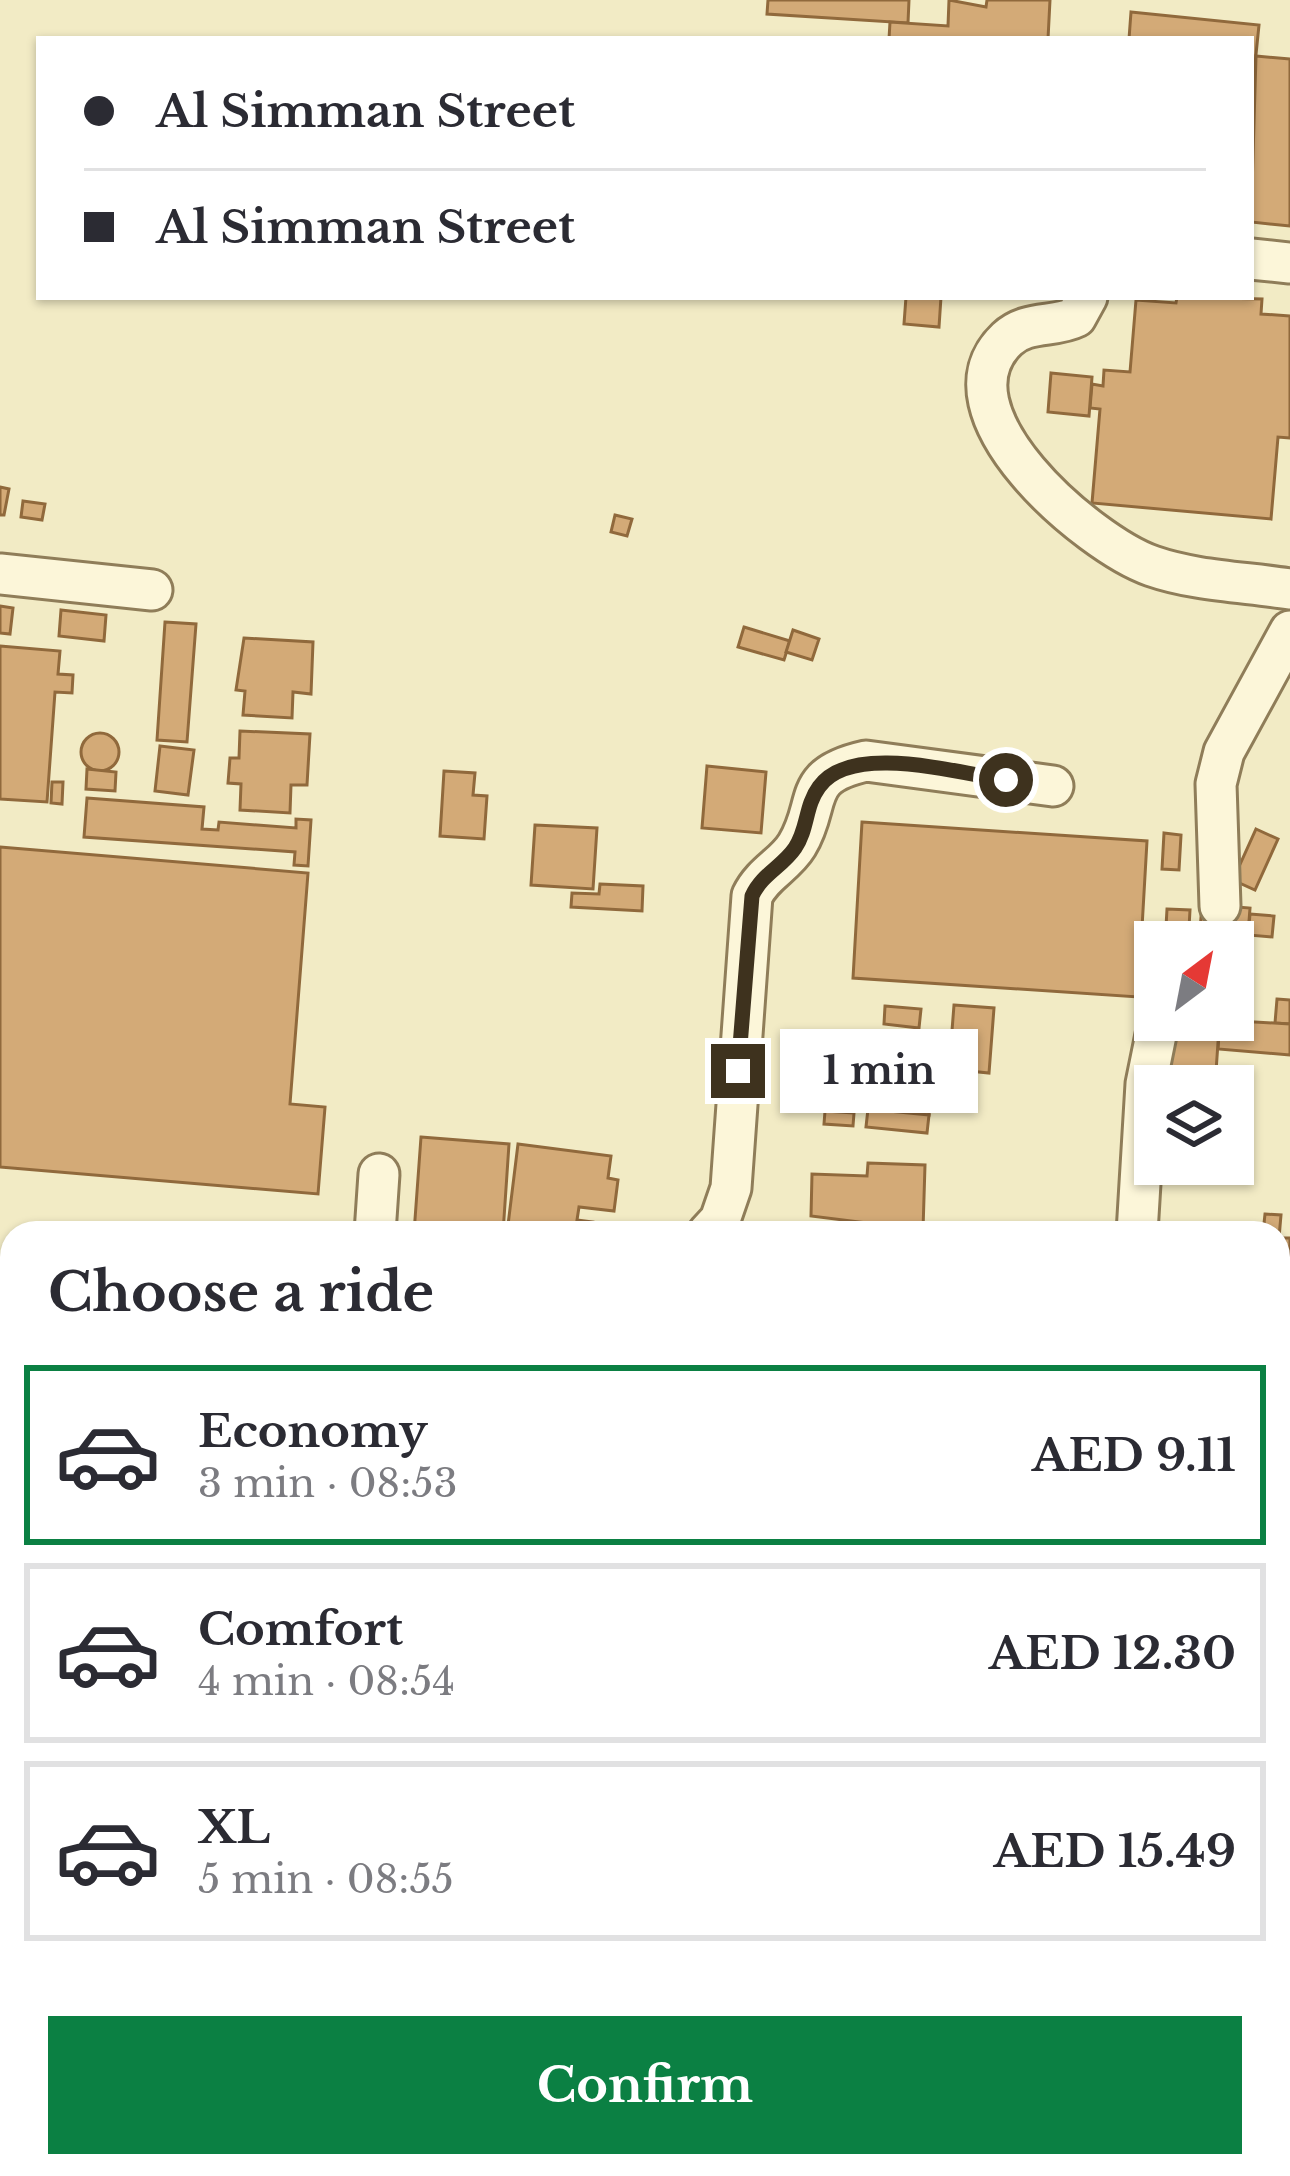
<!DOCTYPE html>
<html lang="en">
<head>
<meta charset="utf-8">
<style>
	:root { --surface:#fff; --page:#f2f2f3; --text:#2b2b33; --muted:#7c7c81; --line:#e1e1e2; --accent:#0b8043 }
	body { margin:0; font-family:"Libre Baskerville",serif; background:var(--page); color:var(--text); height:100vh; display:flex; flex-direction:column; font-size:45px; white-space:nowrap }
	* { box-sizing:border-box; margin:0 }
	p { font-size:39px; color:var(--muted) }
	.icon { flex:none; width:66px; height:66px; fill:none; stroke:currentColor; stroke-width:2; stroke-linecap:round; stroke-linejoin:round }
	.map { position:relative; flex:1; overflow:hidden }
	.drawer { position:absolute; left:0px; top:1221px; width:1290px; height:957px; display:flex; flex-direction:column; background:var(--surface); border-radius:36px 36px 0 0; box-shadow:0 3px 9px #0004 }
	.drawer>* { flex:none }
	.hud { position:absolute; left:36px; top:36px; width:1218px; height:264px; border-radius:0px; box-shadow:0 3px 9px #0004; display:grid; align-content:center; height:264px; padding:0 48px; background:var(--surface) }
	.needle { width:78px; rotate:32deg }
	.controls { position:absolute; left:1134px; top:921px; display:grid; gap:24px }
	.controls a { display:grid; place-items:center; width:120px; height:120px; border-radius:0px; background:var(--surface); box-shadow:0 3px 9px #0004; font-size:60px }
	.end { position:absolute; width:54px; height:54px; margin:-27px; border:15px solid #3e321e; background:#fff; box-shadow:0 0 0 6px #fff }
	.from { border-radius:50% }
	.bubble { position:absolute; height:84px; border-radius:0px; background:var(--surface); box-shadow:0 3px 9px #0004; font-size:39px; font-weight:700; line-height:84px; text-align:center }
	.hud b { display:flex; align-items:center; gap:42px; height:114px; font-size:45px }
	.hud b+b { border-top:3px solid var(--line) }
	.hud i { width:30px; height:30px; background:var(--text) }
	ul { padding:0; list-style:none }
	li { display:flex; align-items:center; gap:36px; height:180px; margin:0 24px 18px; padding:0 24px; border:6px solid var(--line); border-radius:0px }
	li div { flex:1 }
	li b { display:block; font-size:45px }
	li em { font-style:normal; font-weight:700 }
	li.on { border-color:var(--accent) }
	li>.icon { width:108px; height:108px; stroke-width:1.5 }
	h2 { padding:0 48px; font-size:54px; line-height:144px }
	.action { display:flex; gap:24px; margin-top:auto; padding:24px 48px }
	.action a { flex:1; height:138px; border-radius:0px; background:var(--accent); color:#fff; font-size:48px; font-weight:700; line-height:138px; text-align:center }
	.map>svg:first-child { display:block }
	.building { fill:#d3aa77; stroke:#90693c; stroke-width:3 }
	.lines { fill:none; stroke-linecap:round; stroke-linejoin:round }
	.minor-casing { stroke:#8f7d59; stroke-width:45 }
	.highway-casing { stroke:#5c4a2d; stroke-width:63 }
	.minor { stroke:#fcf6d9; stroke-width:39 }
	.highway { stroke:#e7b94f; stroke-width:57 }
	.route { stroke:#3e321e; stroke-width:15 }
</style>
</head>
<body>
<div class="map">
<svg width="1290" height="2176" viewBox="0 0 1290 2176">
	<rect width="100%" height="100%" fill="#f2ebc5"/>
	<g class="building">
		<path d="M768,0H909L908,23L767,14Z"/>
		<path d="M949,0L986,7L987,0H1050L1048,39H889L890,22L948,26Z"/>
		<path d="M1131,12L1259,25L1251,103V39H1129Z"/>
		<path d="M1256,56L1290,59V226L1251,222Z"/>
		<path d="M906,297H941L939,327L904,324Z"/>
		<path d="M1177,297L1262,299L1261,314L1290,316V438L1278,437L1271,519L1092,503L1100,409L1090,408L1092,384L1103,386L1104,370L1130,372L1136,300L1176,303Z"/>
		<path d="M1051,373L1092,377L1089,416L1048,412Z"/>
		<path d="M0,487L9,489L4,515H0Z"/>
		<path d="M23,501L45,504L42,520L21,517Z"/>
		<path d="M615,515L632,519L627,536L611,532Z"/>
		<path d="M0,606L13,608L10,634L0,633Z"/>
		<path d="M61,610L106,615L104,641L59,636Z"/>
		<path d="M165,622L196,624L187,742L157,740Z"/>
		<path d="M744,627L790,641L784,660L738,647Z"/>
		<path d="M793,630L819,639L812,660L786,652Z"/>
		<path d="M244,638L313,642L311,694L293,692L292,718L243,715L245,691L236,690Z"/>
		<path d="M0,646L60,651L58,674L73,675L72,693L55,692L47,802L0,799Z"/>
		<path d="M240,731L310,734L307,785H291L290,813L240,810L241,784L228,783L230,758H239Z"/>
		<circle cx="100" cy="752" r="19"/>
		<path d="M160,746L194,750L188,795L155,791Z"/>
		<path d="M707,766L766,772L761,833L702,828Z"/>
		<path d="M87,769L116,772L115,791L86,789Z"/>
		<path d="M444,771L475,773L473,795L487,796L484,839L440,836Z"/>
		<path d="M52,782H63L62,804L51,803Z"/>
		<path d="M87,798L204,807L202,829L218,830L219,822L296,828V819L311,820L308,866L294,865L295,852L84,837Z"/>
		<path d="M862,822L1147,841L1138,997L853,978Z"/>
		<path d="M535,825L597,828L593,889L531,885Z"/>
		<path d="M1256,829L1278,839L1255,890L1233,880Z"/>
		<path d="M1164,833L1181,835L1179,870L1162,869Z"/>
		<path d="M0,847L308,873L290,1104L325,1107L318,1194L0,1167Z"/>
		<path d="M600,884L643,886L642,911L571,907L572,893L599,894Z"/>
		<path d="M1202,904L1250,908L1248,935L1200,931Z"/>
		<path d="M1167,909L1190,910L1189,928L1166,927Z"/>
		<path d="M1250,914L1274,916L1272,937L1248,935Z"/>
		<path d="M1277,999L1290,1000V1024L1275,1023Z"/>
		<path d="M954,1005L994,1008L989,1073L949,1069Z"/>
		<path d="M885,1006L921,1009L919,1028L884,1024Z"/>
		<path d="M1220,1020L1290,1024V1055L1218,1049Z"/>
		<path d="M1170,1024L1219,1028L1215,1086H1166Z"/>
		<path d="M875,1035L936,1042L929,1115L868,1109Z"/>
		<path d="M868,1109L929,1115L927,1133L866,1127Z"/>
		<path d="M825,1111L854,1113L853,1126L824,1124Z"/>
		<path d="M421,1137L509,1144L503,1233H414Z"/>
		<path d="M518,1144L611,1156L608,1178L618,1180L614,1211L579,1207L577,1220L593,1222L592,1233H507Z"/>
		<path d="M868,1163L925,1165L923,1230L811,1216L812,1174L867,1176Z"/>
		<path d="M1265,1214L1281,1215L1279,1238L1263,1233Z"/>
		<path d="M1279,1238H1290V1313L1278,1312Z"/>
		<path d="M0,1357L12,1358V1390L0,1389Z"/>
		<path d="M0,1699L12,1700V1790L0,1788Z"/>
		<path d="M1278,1839L1290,1840L1288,1884L1278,1883Z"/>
	</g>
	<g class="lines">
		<g class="minor-casing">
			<g id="minor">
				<path d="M1251,259L1290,263"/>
				<path d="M1087,297L1076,317C1054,328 1027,320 1007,339C931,411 1089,544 1152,566C1195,581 1245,582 1290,589"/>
				<path d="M0,574L152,590"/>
				<path d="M1220,906L1216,784L1224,752L1290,631"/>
				<path d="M375,1233L379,1174"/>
				<path d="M708,1233L720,1220L731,1188L752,896C763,873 785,865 797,845C823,802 799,776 866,761L1053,786"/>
				<path d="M1137,1233L1146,1084L1159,1020"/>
				<path d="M0,1559L12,1556"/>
				<path d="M1278,1682L1290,1683"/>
				<path d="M0,1908L12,1912"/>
				<path d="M1278,1982L1290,1965"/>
				<path d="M1278,2032L1290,2047"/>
				<path d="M852,2176H1011"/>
				<path d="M1272,2176L1290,2160"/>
			</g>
		</g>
		<g class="highway-casing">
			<g id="highway">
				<path d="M0,2142L12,2143"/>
				<path d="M335,2166L477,2176"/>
			</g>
		</g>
		<use href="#minor" class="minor"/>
		<use href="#highway" class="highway"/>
	</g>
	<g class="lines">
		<path class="route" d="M738,1071L752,896C762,874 782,867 795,848C808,829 805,806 819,787C851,742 957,773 1006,780"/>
	</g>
</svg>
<div class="controls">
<a><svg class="needle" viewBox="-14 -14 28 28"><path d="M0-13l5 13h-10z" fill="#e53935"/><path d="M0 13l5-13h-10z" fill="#7c7c81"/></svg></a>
<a><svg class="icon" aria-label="layers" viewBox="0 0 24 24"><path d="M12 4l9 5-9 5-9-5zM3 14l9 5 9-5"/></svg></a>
</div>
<i class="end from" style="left:1006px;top:780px"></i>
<i class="end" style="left:738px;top:1071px"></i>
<div class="bubble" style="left:780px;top:1029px;width:198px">1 min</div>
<div class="hud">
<b><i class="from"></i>Al Simman Street</b>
<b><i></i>Al Simman Street</b>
</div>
<section class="drawer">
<h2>Choose a ride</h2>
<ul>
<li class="on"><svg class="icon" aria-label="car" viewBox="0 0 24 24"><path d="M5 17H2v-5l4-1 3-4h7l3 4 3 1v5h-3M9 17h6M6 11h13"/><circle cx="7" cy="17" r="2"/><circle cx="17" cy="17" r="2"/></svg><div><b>Economy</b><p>3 min · 08:53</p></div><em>AED 9.11</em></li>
<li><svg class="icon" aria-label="car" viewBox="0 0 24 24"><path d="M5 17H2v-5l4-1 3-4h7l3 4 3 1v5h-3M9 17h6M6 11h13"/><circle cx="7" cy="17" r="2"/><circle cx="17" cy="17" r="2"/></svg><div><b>Comfort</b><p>4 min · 08:54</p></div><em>AED 12.30</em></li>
<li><svg class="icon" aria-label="car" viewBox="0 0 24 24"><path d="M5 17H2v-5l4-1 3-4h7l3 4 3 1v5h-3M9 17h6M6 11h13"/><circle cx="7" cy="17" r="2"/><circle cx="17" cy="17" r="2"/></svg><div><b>XL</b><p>5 min · 08:55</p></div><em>AED 15.49</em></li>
</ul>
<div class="action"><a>Confirm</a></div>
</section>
</div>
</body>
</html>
